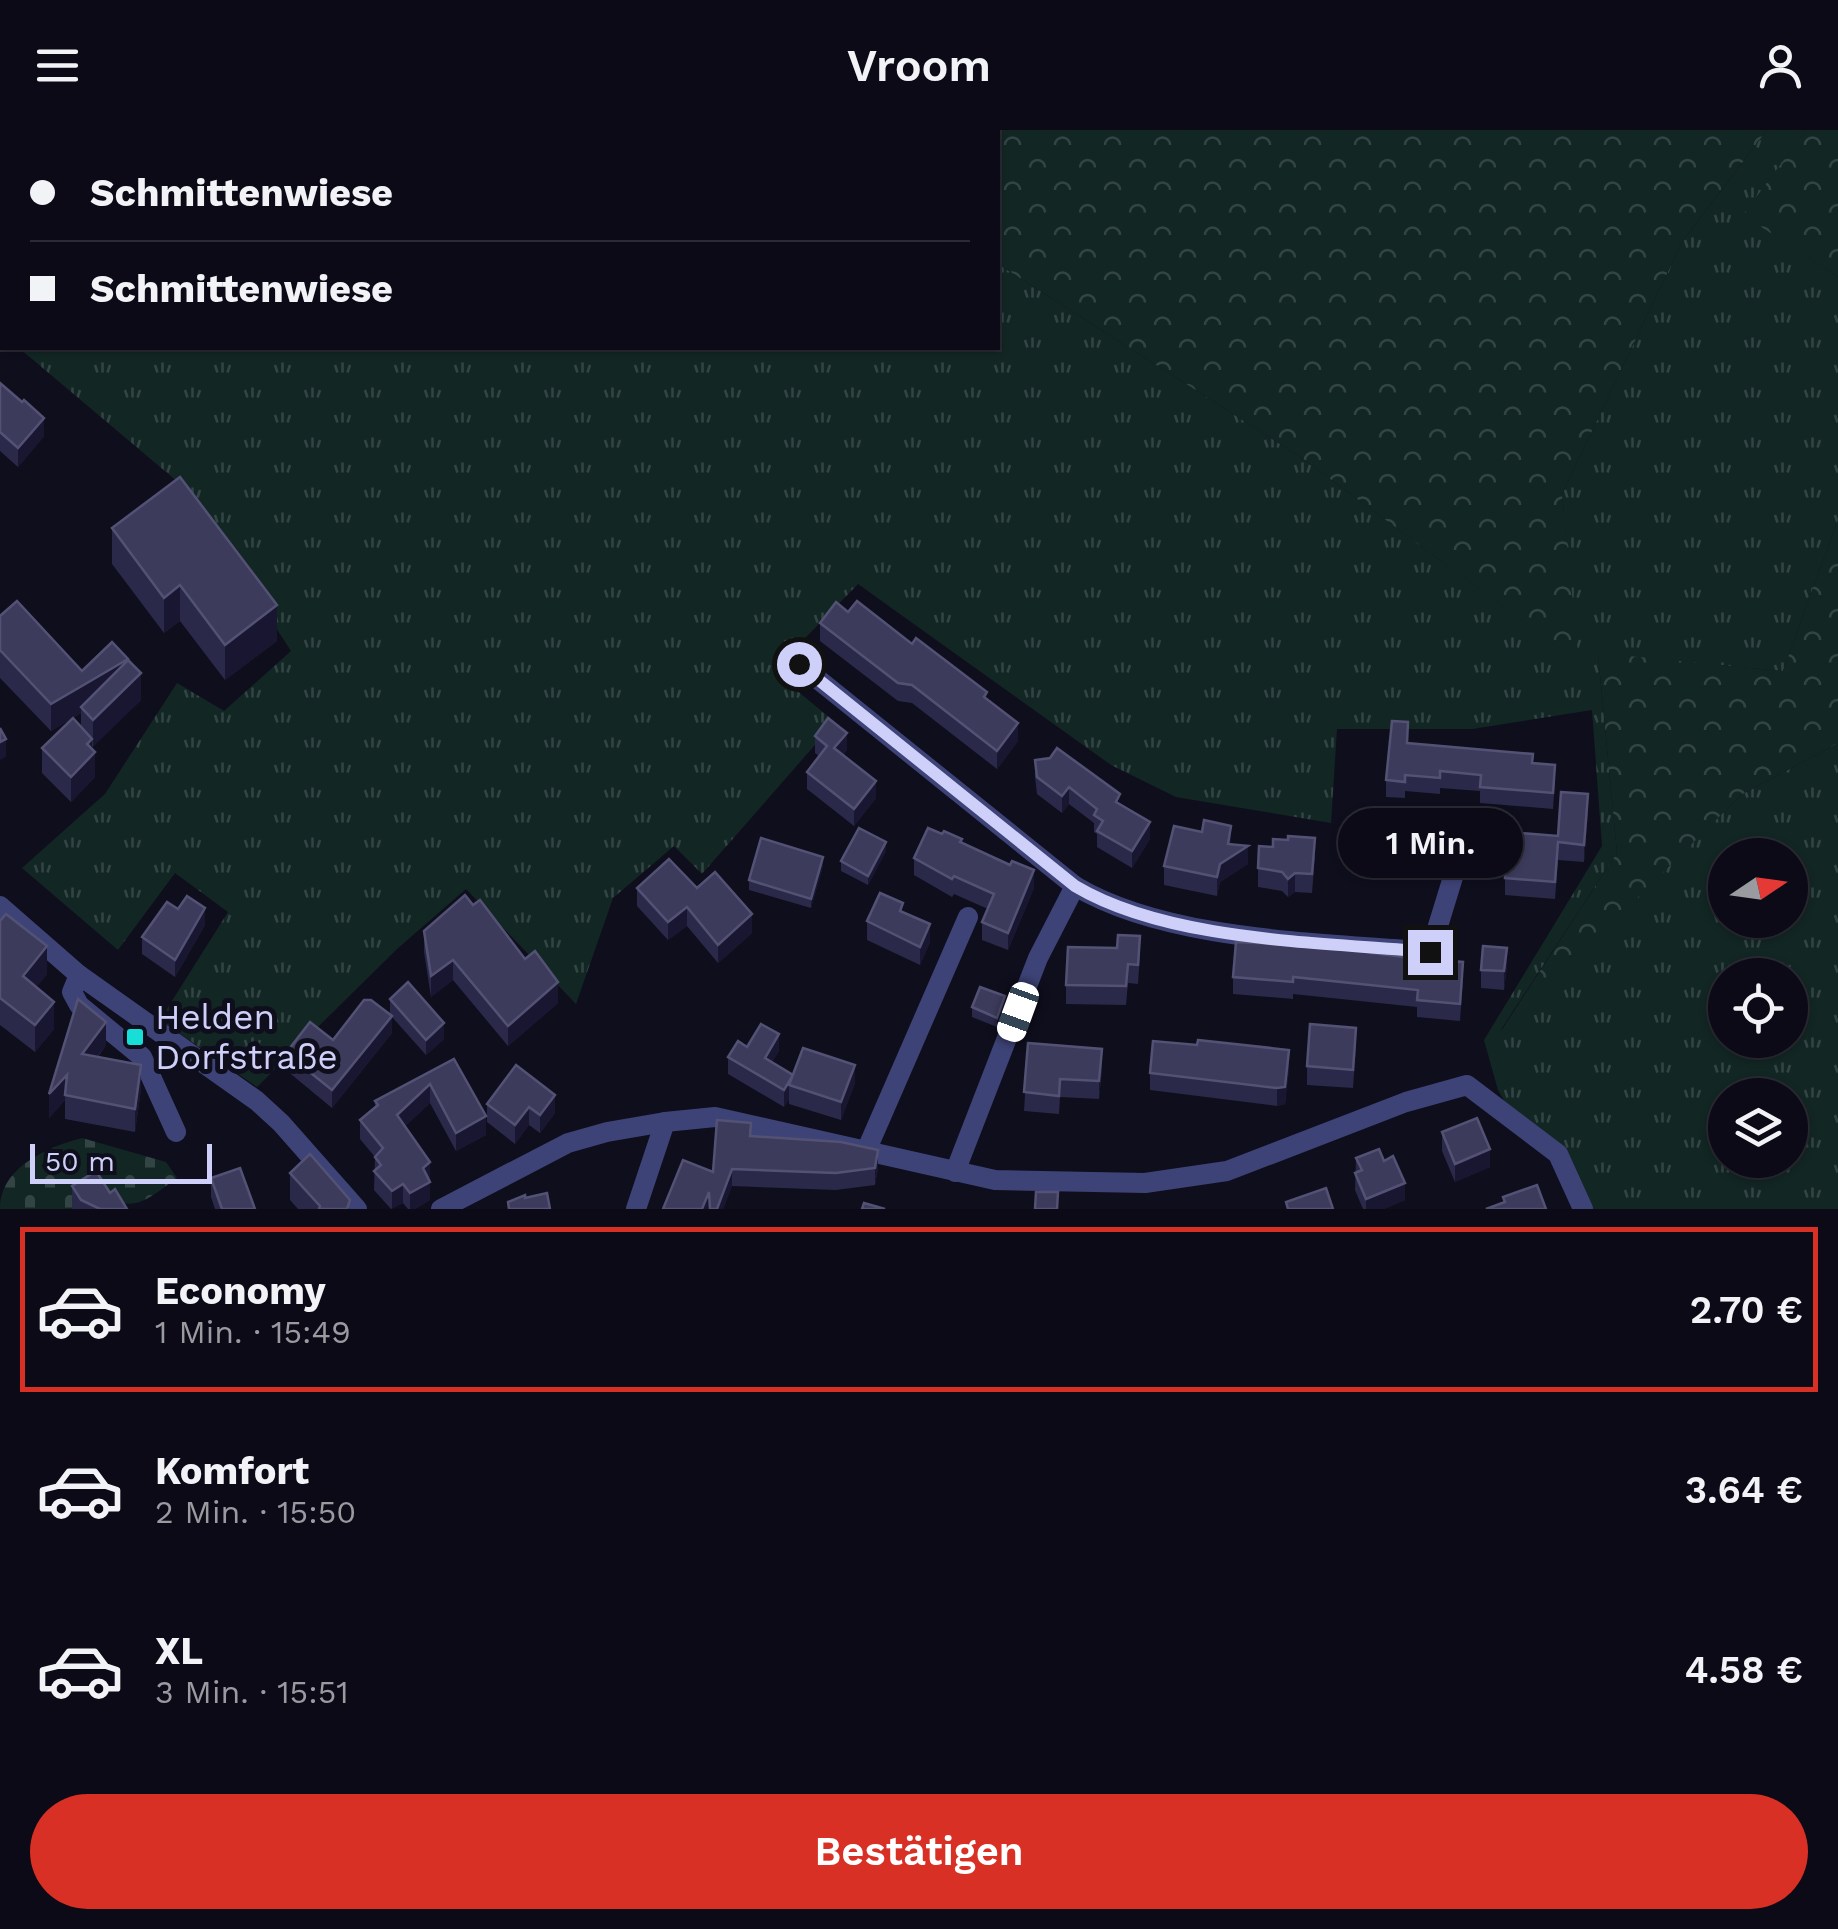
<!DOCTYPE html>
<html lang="de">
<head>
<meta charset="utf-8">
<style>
	:root { --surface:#0b0a16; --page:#14131f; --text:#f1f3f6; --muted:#9a9aa1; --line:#2b2b35; --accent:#d93025 }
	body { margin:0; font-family:"Work Sans",sans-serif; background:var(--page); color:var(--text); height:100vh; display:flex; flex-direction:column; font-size:38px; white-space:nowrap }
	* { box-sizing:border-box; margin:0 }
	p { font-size:32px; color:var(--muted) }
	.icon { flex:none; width:55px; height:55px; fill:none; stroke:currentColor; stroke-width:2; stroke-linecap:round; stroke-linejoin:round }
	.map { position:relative; height:1079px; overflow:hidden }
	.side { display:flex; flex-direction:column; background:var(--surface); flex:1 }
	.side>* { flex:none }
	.top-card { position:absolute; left:0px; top:0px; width:1000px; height:220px; box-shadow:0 2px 8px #0004,0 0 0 2px var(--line); display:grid; align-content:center; height:220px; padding:0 30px; background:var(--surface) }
	.needle { width:65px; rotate:77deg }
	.tools { position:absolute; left:1708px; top:708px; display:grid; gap:20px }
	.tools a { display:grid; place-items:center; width:100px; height:100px; border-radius:50%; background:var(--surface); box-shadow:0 2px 8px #0004,0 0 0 2px var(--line); font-size:50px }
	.scale { position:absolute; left:30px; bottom:25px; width:182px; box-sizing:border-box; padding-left:10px; border:5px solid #cfd0fa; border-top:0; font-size:28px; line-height:35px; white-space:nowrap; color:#cfd0fa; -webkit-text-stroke:8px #0f0e1d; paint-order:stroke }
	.end { position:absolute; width:45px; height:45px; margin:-22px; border:12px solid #cfd0fa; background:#111; box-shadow:0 0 0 5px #111 }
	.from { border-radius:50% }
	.bubble { position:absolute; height:70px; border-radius:35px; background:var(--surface); box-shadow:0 2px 8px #0004,0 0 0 2px var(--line); font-size:32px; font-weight:600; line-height:70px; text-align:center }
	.car { position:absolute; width:30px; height:60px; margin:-30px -15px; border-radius:12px; box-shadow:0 0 8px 2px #0007; background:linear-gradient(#fff 24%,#345 0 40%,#fff 0 76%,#345 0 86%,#fff 0) }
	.top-card b { display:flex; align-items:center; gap:35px; height:95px; font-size:38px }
	.top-card b+b { border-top:2px solid var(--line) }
	.top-card i { width:25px; height:25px; background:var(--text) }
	ul { padding:18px 0 0; list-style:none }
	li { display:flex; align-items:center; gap:30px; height:165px; margin:0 20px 15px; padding:0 10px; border:5px solid transparent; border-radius:0px }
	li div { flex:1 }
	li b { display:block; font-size:38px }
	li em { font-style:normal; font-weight:600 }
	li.active { border-color:var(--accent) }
	li>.icon { width:90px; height:90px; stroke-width:1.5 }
	.action { display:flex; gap:20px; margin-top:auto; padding:20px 30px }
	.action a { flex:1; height:115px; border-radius:60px; background:var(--accent); color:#fff; font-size:40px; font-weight:600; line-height:115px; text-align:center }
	header { display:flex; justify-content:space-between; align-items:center; height:130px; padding:0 30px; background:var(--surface); font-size:45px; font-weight:600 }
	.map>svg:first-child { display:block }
	.grass { fill:url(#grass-tufts); fill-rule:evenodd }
	.forest { fill:url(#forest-crowns) }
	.cemetery { fill:url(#cemetery-stones) }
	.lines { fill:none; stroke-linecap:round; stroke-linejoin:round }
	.street { stroke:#3e4377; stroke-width:20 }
	.wall { fill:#2a2949; fill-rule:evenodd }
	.shaded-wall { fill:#181630 }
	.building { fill:#3c3b5c; stroke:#535275; stroke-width:2.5 }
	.route { stroke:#cfd0fa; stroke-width:12 }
	.poi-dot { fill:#17ded7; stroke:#0f0e1d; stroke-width:4 }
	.labels { text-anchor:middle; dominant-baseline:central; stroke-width:10; stroke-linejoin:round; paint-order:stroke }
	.poi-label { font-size:35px; fill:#cfd0fa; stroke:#0f0e1d; text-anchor:start }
</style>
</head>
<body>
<header><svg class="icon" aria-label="menu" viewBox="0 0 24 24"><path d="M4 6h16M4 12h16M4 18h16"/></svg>Vroom<svg class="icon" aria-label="person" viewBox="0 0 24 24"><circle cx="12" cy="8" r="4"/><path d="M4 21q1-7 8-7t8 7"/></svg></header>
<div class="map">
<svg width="1838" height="1079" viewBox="0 0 1838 1079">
	<defs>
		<pattern id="grass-tufts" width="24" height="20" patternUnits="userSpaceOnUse" patternTransform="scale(2.5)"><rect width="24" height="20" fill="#122623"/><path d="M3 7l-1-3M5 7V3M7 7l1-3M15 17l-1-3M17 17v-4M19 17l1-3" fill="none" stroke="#344"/></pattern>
		<pattern id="forest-crowns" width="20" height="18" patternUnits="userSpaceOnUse" patternTransform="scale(2.5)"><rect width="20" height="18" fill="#122623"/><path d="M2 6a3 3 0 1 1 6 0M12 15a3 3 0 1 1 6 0" fill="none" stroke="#344"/></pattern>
		<pattern id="cemetery-stones" width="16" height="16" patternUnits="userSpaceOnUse" patternTransform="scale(2.5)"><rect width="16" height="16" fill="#122623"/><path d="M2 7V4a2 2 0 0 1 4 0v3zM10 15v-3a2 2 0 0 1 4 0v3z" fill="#344"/></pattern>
	</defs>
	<rect width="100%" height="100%" fill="#0f0e1d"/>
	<g class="grass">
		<path d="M129,0H414L416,2H130Z"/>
		<path d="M1767,0H1806L1744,85L1838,147V389L1783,541L1598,524L1617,723L1500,901L1741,665L1838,613V1079H1591L1510,981L1498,960L1484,910L1602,716L1592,580L1472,599H1337L1331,693L1176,667L1111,635L858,454L773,541L835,592L702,744L674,716L613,768L576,874L466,759L397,819L257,957L160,890L228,782L175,743L118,820L22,738L105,664L177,553L224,581L291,521L185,358L19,218H998V134L1302,328L1578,532L1562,364L1682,112ZM1725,725H1790V790H1725ZM1725,845H1790V910H1725ZM1725,965H1790V1030H1725Z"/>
	</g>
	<g class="forest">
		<path d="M692,0H1767L1682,112L1562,364L1579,533L1302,328L998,134V2Z"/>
		<path d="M1806,0H1838V147L1743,85Z"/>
		<path d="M1838,389V613L1741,665L1497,907L1617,723L1598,523L1783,541Z"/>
	</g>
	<path class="cemetery" d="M82,1008L166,1032L177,1048C137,1077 139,1079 90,1066L71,1079H0C0,1037 48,1017 82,1008Z"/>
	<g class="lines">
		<g class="street">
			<path d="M799,534L1075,756C1169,812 1322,812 1430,822L1465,708"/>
			<path d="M0,776L79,845L257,971L281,993L357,1079"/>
			<path d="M79,845L72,862L79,875L142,927L176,1002"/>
			<path d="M867,1019L968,787"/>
			<path d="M955,1042L1038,828L1075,756"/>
			<path d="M441,1079L568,1013L607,1002L665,992L715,987L995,1050L1145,1053L1227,1041L1406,972L1467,955L1558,1024L1583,1079"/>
			<path d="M636,1079L665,992"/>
		</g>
	</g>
	<g class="wall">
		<path d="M0,253L44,306L18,337L0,321Z"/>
		<path d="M112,398L277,511L225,550L180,491L164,503L112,434Z"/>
		<path d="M848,482L912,514L987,569L1018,611L997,639L912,573L898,571L820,511V493Z"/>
		<path d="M0,486L82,541L141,570L92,617L95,647L71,672L42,643V618L71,589L51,601L0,548ZM81,583V596L73,588Z"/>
		<path d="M815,606L847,620L843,625L876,668L854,696L807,659V642L819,626L815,623Z"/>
		<path d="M1408,613L1533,633L1555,651L1553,679L1480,673V661L1440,658V664L1405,661V668L1386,667V650Z"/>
		<path d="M1035,630L1120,675L1150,709L1132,738L1097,717V704L1094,702V693L1069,674L1062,683L1037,664L1035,647Z"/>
		<path d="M1588,681L1584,732L1558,730L1555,769L1505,765V748Z"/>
		<path d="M1288,710L1315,726L1312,763L1295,762L1288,767L1282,761L1258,757V738L1273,717Z"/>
		<path d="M1426,711L1423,747L1373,743V737L1360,736V718Z"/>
		<path d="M962,713L1034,758L1008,820L982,810V792L988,779L954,764L952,767L914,745V728Z"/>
		<path d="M1231,715L1248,734L1220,752L1217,766L1164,755V736Z"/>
		<path d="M886,721L868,755L841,741V731Z"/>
		<path d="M823,736L811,778L749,760V750Z"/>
		<path d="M637,758H697L752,803L718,833L687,796L668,810L637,776Z"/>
		<path d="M178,779L205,795L175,847L142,824V807Z"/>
		<path d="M903,782L930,812L920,835L867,810V791Z"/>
		<path d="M0,791L47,844L36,857L54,899L35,922L0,895Z"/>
		<path d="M424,801L558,873L508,916L453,850L431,867L424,822Z"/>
		<path d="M1371,823L1463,849L1460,891L1417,887V877L1293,864V869L1233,864V847Z"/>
		<path d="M1140,825L1138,854L1128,853L1126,875L1066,874V855Z"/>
		<path d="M1507,836L1504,860L1481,858V840Z"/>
		<path d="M390,869L444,909L426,925L392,887V903L332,978L286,940V923L333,910L390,884Z"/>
		<path d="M1005,876L997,897L972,887V877Z"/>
		<path d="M1028,913L1102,938L1099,969L1060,967L1059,984L1024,981Z"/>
		<path d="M106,915L98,927L141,959L135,1002L65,989V970L49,988V964Z"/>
		<path d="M1356,916L1353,958L1307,955V936Z"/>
		<path d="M747,917L779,921L772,932L793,945L855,953L841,990L789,974V969L784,977L728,944V927Z"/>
		<path d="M454,929L486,1005L456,1021L430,973L405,996L429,1051L430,1070L415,1079H408L403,1073L391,1079L374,1060L375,1027L360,1009V990L375,978V971Z"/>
		<path d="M1289,938L1285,974L1277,976L1150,960V943Z"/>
		<path d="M555,965V983L540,1003L529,995L515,1014L487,992V974Z"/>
		<path d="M1442,1002L1490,1037L1455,1052L1442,1021Z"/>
		<path d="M751,1006L878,1038L875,1055L836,1060L732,1056L723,1079H663L713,1042Z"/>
		<path d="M1356,1028L1384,1031L1405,1070L1384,1079H1363L1355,1060Z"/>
		<path d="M290,1043L350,1079H298L290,1070Z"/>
		<path d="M211,1048L255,1079H215L211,1067Z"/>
		<path d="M72,1056L110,1063L127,1079H72Z"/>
	</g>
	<g class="shaded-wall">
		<path d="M44,288V306L18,337V318Z"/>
		<path d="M180,455V491L164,503V468Z"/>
		<path d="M277,475V511L225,550V515Z"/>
		<path d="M128,529V556L81,577V583L51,601V574Z"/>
		<path d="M141,543V570L93,617V590Z"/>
		<path d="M1018,593V611L997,639V621Z"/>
		<path d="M847,603V620L834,635V618Z"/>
		<path d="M6,609V627L0,630V612Z"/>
		<path d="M92,609V626L95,622V647L71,672V647L87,614Z"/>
		<path d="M876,651V668L854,696V679Z"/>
		<path d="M1069,657V674L1062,683V666Z"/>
		<path d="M1588,664V681L1584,732V715Z"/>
		<path d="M1150,692V709L1132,738V721Z"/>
		<path d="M1426,693V711L1423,747V728Z"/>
		<path d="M1231,696V715L1248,716V734L1220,752L1217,766V747L1220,734L1228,714Z"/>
		<path d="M886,712V721L868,755V746Z"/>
		<path d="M823,727V736L811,778V769Z"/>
		<path d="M1034,740V758L1008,820V803Z"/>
		<path d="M1295,743V762L1288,767V749Z"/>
		<path d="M687,777V796L668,810V792Z"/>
		<path d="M205,778V795L175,847V830Z"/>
		<path d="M752,784V803L718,833V815Z"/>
		<path d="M930,794V812L920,835V817Z"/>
		<path d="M47,816V844L23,874V846Z"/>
		<path d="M1507,818V836L1504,860V841Z"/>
		<path d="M453,830V850L431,867V846Z"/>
		<path d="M558,852V873L508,916V896Z"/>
		<path d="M1005,866V876L997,897V888Z"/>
		<path d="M54,872V899L35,922V895Z"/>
		<path d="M392,886V903L332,978V960Z"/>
		<path d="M106,892V915L82,947V924Z"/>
		<path d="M444,893V909L426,925V910Z"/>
		<path d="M779,904V921L765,945V928Z"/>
		<path d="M1102,919V938L1099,969V951Z"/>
		<path d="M1289,920V938L1285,974L1277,976V958Z"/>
		<path d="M141,935V959L135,1002V979Z"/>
		<path d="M855,935V953L841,990V972Z"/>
		<path d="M67,945L65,970L49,988V964Z"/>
		<path d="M793,945L789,955V969L784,977V960Z"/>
		<path d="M430,954V973L397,1003V985Z"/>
		<path d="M555,965V983L540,1003V985Z"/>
		<path d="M529,977V995L515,1014V995Z"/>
		<path d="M486,986V1005L456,1021V1003Z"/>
		<path d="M1490,1019V1037L1455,1052V1034Z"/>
		<path d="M878,1020V1038L875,1055V1038Z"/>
		<path d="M430,1032V1070L415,1079H410V1063L423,1038Z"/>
		<path d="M732,1039V1056L723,1079H717Z"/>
		<path d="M1405,1053V1070L1384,1079H1366V1069Z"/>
		<path d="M403,1054V1073L392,1079V1061Z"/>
		<path d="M709,1062V1079H702Z"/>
	</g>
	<g class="building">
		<path d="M0,253L22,272L24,270L44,288L18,318L0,302Z"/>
		<path d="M180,347L277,475L225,515L180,455L164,468L112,398Z"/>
		<path d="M17,471L82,541L112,512L128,529L51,574L0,520V486Z"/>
		<path d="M857,471L912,514L916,508L987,562L984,567L1018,593L997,621L912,555L898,553L820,493L836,472L848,482Z"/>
		<path d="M128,530L141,543L93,590L81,577Z"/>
		<path d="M73,588L92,609L87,614L95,622L71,647L42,618Z"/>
		<path d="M828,588L847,603L834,618L876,651L854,679L807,642L827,616L815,606Z"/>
		<path d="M1392,591L1408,592L1407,613L1533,624L1532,633L1555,635L1553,663L1480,657L1481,645L1440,641V648L1405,645V652L1386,650Z"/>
		<path d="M0,598L6,609L0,612Z"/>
		<path d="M1057,618L1120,664L1116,672L1150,692L1132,721L1097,701L1103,691L1094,685L1097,679L1069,657L1062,666L1037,647L1035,630L1050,628Z"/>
		<path d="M1561,662L1588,664L1584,715L1558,712L1555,752L1505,748L1508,702L1558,706Z"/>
		<path d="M1377,689L1426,693L1423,728L1373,724L1374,719L1360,718L1362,694L1376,695Z"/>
		<path d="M1204,690L1231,696L1228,714L1248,716L1220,734L1217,747L1164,736L1174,696L1202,702Z"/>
		<path d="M859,698L886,712L868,746L841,731Z"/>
		<path d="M928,698L942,704L944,701L962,709L960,712L1010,735L1012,731L1034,740L1008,803L982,792L994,764L954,746L952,749L914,728Z"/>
		<path d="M1288,706L1315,708L1312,744L1295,743L1288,749L1282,742L1258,738L1259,716L1273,717V709L1288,710Z"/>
		<path d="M761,708L823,727L811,769L749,750Z"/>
		<path d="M669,729L697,758L715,742L752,784L718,815L687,777L668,792L637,758Z"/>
		<path d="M880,763L903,773L900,781L930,794L920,817L867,791Z"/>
		<path d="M465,765L473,775L480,770L525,829L535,821L558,852L508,896L453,830L431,846L424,801Z"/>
		<path d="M187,766L205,778L175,830L142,807L167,772L178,779Z"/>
		<path d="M6,784L47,816L23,846L54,872L35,895L0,868V791Z"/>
		<path d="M1118,805L1140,806L1138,835L1128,834L1126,856L1066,855L1068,817L1117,818Z"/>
		<path d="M1236,812L1372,819L1371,823L1405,827V833L1440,836L1441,830L1463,832L1460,874L1417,870L1418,860L1293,847V852L1233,847Z"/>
		<path d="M1483,816L1507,818L1504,841L1481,840Z"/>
		<path d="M408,852L444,893L426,910L390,869Z"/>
		<path d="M980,857L1005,866L997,888L972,877Z"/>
		<path d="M78,869L106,892L82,924L141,935L135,979L65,965L67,945L49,964Z"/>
		<path d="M364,870H371L392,886L332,960L286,923L310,892L333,910Z"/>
		<path d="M761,894L779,904L765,928L793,945L784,960L728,927L738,911L747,917Z"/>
		<path d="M1310,894L1356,898L1353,940L1307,936Z"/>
		<path d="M1198,910L1289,920L1285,957L1277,958L1150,943L1153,911L1197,915Z"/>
		<path d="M1028,913L1102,919L1099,951L1060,949L1059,966L1024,962Z"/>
		<path d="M803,918L855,935L841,972L789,955Z"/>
		<path d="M454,929L486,986L456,1003L430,954L397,985L430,1032L423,1038L430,1052L410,1063L403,1054L392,1061L374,1041L381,1035L375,1027L383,1018L360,990L378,975L375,971Z"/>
		<path d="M516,935L555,965L540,985L529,977L515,995L487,974Z"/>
		<path d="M1477,988L1490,1019L1455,1034L1442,1002Z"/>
		<path d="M717,990L751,993L750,1006L841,1012L878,1020L875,1038L836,1043L732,1039L717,1079H710L709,1062L702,1079H663L683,1030L713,1042Z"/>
		<path d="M1379,1019L1384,1031L1393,1026L1405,1053L1366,1069L1355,1043L1362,1040L1356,1028Z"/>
		<path d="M310,1024L350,1070L347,1079H319L320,1076L290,1043Z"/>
		<path d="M240,1038L255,1079H222L211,1048Z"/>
		<path d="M96,1041L110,1063L115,1059L127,1079H100L81,1070L72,1056Z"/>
		<path d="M1537,1055L1546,1079H1486L1505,1072L1503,1067Z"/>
		<path d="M1326,1058L1333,1079H1288L1286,1072Z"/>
		<path d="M1036,1062H1058L1057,1079H1035Z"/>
		<path d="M547,1063L550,1079H509L508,1072L525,1065V1068Z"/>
		<path d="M864,1073L885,1079H862Z"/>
	</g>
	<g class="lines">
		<path class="route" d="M799,534L1075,756C1169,812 1322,812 1430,822"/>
	</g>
	<rect class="poi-dot" x="125" y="897" width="20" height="20" rx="5"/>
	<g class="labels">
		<g class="poi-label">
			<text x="155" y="887">Helden<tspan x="155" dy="40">Dorfstraße</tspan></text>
		</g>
	</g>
</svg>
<div class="tools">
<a><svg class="needle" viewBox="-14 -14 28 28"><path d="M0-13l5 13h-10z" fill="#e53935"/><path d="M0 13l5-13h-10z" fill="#9a9aa1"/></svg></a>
<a><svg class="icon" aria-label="locate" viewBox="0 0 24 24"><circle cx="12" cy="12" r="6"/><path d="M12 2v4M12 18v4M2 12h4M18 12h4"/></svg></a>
<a><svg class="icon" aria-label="layers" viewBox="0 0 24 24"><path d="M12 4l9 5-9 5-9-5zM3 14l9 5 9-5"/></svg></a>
</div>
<div class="scale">50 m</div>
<i class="end from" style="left:799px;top:534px"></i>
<i class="end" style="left:1430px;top:822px"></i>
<div class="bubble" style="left:1338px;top:678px;width:185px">1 Min.</div>
<i class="car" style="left:1018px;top:882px;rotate:200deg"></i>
<div class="top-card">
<b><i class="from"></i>Schmittenwiese</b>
<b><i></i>Schmittenwiese</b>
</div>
</div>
<section class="side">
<ul>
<li class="active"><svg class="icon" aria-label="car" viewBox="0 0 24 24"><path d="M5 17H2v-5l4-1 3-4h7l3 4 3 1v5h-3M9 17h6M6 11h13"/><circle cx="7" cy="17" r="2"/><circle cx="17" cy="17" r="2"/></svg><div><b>Economy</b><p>1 Min. · 15:49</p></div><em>2.70 €</em></li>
<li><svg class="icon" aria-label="car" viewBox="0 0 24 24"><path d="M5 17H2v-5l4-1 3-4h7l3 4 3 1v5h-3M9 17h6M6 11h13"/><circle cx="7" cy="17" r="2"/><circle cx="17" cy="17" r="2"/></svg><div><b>Komfort</b><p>2 Min. · 15:50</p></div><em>3.64 €</em></li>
<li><svg class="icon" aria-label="car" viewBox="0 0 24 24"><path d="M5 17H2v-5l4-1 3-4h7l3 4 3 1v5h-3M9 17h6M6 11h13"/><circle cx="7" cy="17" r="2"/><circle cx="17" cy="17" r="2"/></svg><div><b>XL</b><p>3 Min. · 15:51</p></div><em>4.58 €</em></li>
</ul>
<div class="action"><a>Bestätigen</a></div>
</section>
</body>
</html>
